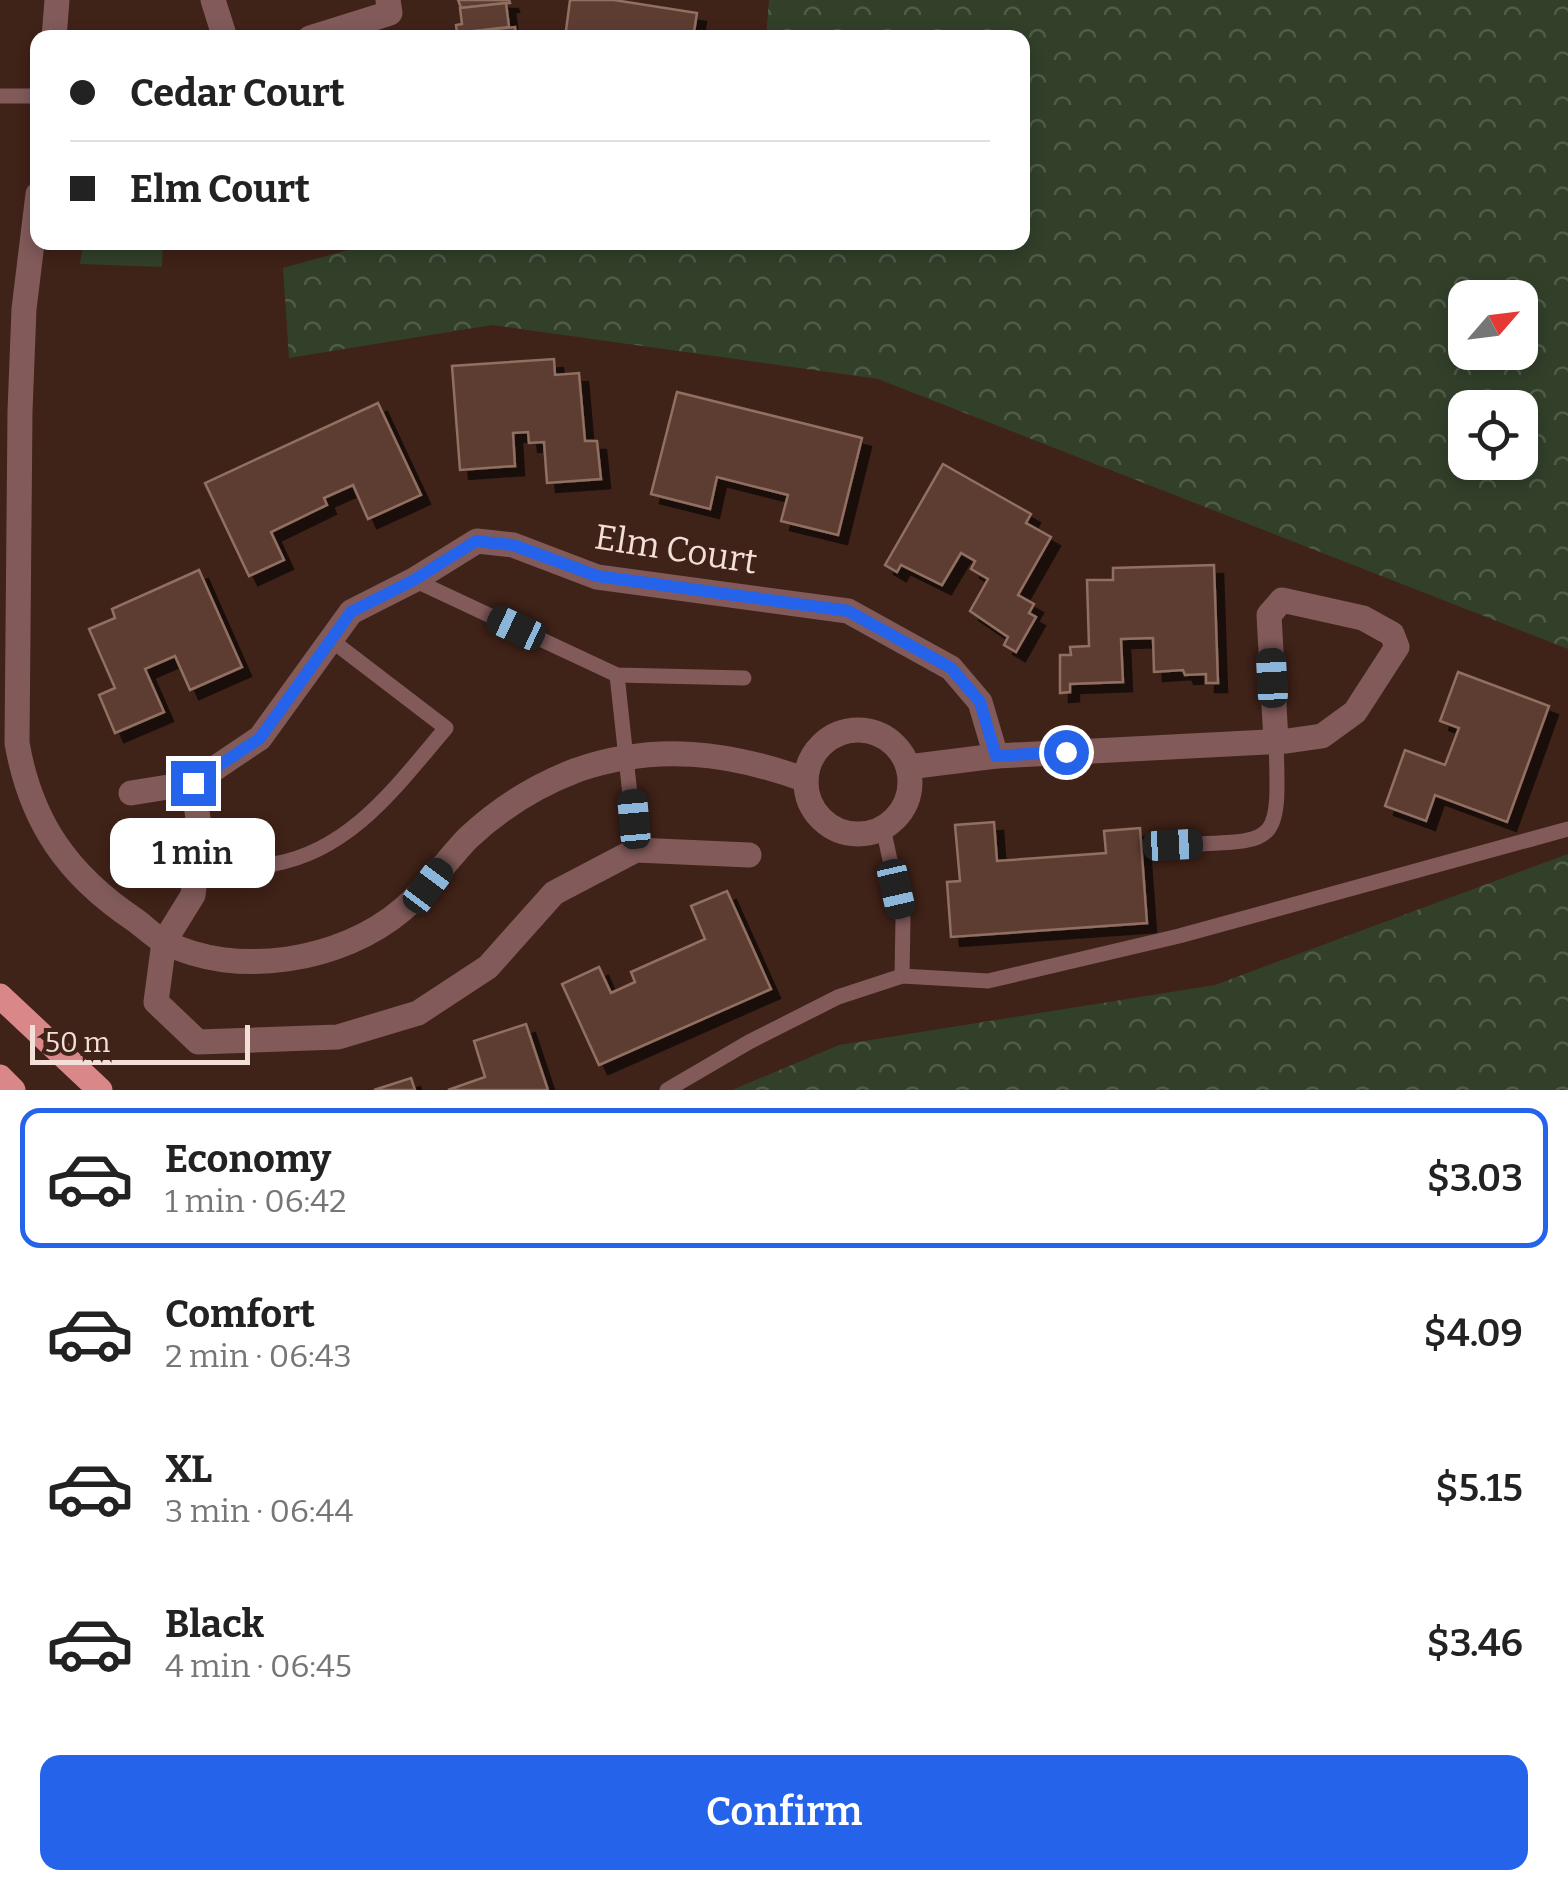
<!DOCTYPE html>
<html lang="en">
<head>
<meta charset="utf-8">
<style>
	:root { --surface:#fff; --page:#f2f2f2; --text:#222; --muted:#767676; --line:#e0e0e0; --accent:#2563eb }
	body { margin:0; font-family:Bitter,serif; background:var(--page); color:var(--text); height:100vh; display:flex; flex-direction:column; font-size:38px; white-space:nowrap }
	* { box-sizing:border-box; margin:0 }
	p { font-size:32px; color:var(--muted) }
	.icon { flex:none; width:55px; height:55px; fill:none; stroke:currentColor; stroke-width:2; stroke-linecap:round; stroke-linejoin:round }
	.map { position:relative; height:1090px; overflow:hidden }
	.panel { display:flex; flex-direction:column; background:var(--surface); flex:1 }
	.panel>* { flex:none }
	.guide { position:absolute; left:30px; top:30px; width:1000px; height:220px; border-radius:20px; box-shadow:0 5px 15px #0003; display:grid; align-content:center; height:220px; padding:0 40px; background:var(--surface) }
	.needle { width:65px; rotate:62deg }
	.tools { position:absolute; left:1448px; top:280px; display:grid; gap:20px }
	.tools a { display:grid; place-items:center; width:90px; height:90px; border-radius:20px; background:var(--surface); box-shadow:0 5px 15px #0003; font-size:50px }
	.scale { position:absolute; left:30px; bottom:25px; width:220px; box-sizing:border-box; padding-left:10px; border:5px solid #f3dfd8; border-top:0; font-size:28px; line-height:35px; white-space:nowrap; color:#f3dfd8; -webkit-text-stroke:8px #3f2218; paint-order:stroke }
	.end { position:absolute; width:45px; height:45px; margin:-22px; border:12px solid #2563eb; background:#fff; box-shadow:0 0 0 5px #fff }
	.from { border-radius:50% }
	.bubble { position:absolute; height:70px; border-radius:20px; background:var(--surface); box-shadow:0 5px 15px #0003; font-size:32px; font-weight:600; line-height:70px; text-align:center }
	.car { position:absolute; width:30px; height:60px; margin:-30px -15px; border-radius:12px; box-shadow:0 0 8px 2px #0007; background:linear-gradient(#222 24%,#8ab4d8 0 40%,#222 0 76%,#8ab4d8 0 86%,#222 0) }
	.guide b { display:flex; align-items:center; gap:35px; height:95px; font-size:38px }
	.guide b+b { border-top:2px solid var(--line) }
	.guide i { width:25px; height:25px; background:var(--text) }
	ul { padding:18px 0 0; list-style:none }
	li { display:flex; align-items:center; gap:30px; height:140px; margin:0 20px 15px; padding:0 20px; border:5px solid transparent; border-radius:20px }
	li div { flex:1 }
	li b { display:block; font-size:38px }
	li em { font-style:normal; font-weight:600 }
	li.current { border-color:var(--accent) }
	li>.icon { width:90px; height:90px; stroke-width:1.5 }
	.button { display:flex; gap:20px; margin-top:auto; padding:20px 40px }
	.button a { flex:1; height:115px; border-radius:20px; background:var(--accent); color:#fff; font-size:40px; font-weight:600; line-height:115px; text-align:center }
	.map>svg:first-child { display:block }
	.green { fill:#32402a }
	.forest { fill:url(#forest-crowns); fill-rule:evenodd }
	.building { fill:#5d3e33; stroke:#916f62; stroke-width:2.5; filter:url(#shadow) }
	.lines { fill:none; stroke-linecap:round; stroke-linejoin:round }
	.lane { stroke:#825a5a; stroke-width:15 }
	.street { stroke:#825a5a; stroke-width:25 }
	.primary { stroke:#d98788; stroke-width:25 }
	.route { stroke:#2563eb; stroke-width:12 }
	.labels { text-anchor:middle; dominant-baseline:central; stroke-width:10; stroke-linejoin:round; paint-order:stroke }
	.street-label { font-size:35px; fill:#f3dfd8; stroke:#3f2218 }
</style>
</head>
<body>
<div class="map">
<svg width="1568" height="1090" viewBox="0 0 1568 1090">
	<defs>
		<pattern id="forest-crowns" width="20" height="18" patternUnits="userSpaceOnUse" patternTransform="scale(2.5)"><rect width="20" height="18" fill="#32402a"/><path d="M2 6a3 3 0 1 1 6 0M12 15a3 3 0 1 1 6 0" fill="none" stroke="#505b48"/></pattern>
		<filter id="shadow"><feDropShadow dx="9" dy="9" stdDeviation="0" flood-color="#0009"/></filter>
	</defs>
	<rect width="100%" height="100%" fill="#3f2218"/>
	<path class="green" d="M83,243H163L162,267L80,264Z"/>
	<g class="forest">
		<path d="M769,0H1568V649L878,379L492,325L289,358L283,268L373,243L1022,242V38L766,37ZM1465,298H1520V352H1465ZM1465,408H1520V462H1465Z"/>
		<path d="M1568,854V1090H732L839,1045L1215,985Z"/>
	</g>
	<g class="building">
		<path d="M458,0H509L510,3L461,8Z"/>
		<path d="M570,0H614L697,13L693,38H565Z"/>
		<path d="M506,3L509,27L457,33L456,25L462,24L460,8Z"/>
		<path d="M515,27L516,38H467L466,32Z"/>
		<path d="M554,359L555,375L579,373L585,441H597L601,479L547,483L544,442L529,443L528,432L513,433L515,466L460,470L452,366Z"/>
		<path d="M677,392L862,438L838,535L781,521L788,495L717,477L710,509L651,494Z"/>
		<path d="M378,403L421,495L368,519L353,485L324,498L327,505L271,532L284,560L249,576L205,483Z"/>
		<path d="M943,464L1031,514L1026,523L1051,537L1018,595L1034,604L1029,613L1036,617L1016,652L1004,645L1008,637L970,611L988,579L971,569L975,561L961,553L942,585L901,565L897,572L885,565Z"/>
		<path d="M1214,565L1218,683H1206V674L1185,675L1183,670L1154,672L1153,638L1121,639L1123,682L1070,684V692L1060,693V655H1071L1070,647L1089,646L1087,580H1113V568Z"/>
		<path d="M199,570L242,667L190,690L175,656L145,669L164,712L115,733L99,695L115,688L89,629L115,618L112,609Z"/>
		<path d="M1458,672L1549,706L1507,822L1435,795L1426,821L1385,806L1405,750L1445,765L1459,728L1440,721Z"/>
		<path d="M994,822L997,861L1106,853L1104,831L1140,828L1147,923L951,937L947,882L960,881L955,825Z"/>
		<path d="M727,891L771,989L599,1065L562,984L599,967L611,993L635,982L631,972L705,939L691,906Z"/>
		<path d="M526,1024L548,1090H448L485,1077L474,1041Z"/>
		<path d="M411,1078L415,1090H374Z"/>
	</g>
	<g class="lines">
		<g class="lane">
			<path d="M0,96H38"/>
			<path d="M414,580L617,675L744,678"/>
			<path d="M617,675L636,850"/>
			<path d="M883,828L903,919L902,976"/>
			<path d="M1173,845C1278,840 1280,851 1276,741"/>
			<path d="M197,862C221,863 250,868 274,864C352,850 398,784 446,728L331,640"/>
			<path d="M667,1090L749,1042L838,997L902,976L988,981L1179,936L1568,829"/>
		</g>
		<g class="street">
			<path d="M213,0L225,38"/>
			<path d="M54,38L57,0"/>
			<path d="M310,38L390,13L388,0"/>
			<path d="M38,194L24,309L20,411L17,743C31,823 68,875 135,920C145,927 154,937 165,942C236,979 342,961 402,910C427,889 445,862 468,838C499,809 537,785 577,770C655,743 729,752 806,780"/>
			<circle cx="858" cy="782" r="52"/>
			<path d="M908,767L996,756L1287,741L1322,736L1355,712L1397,647L1392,634L1363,618L1282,600L1269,615L1276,741"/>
			<path d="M131,793L193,783"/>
			<path d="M749,855L636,850L554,893L488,967L418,1013L338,1037L198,1042L156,1002L164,942L193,895L200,833L193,783L260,738L351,612L414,580L477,541L513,545L597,577L848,611L951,668L980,702L996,756"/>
		</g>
		<g class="primary">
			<path d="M0,996L100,1090"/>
			<path d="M0,1077L13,1090"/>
		</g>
	</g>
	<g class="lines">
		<path class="route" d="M193,783L260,738L351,612L414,580L476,541L513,545L597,576L848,611L951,668L980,702L996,756L1066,752"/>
	</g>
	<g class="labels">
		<g class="street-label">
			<text transform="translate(676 549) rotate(9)">Elm Court</text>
		</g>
	</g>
</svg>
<div class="tools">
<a><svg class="needle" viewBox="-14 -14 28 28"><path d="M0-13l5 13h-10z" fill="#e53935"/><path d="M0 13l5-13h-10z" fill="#767676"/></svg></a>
<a><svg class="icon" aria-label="locate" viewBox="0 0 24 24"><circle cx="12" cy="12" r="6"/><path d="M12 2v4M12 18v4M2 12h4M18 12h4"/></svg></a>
</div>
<div class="scale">50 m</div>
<i class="end from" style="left:1066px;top:752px"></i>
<i class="end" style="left:193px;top:783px"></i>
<div class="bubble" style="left:110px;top:818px;width:165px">1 min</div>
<i class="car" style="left:516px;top:628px;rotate:295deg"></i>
<i class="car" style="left:1272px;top:678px;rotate:357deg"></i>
<i class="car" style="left:634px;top:819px;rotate:355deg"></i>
<i class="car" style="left:1173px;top:845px;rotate:87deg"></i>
<i class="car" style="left:428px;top:886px;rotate:37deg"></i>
<i class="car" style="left:896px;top:889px;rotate:167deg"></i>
<div class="guide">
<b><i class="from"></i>Cedar Court</b>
<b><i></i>Elm Court</b>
</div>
</div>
<section class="panel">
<ul>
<li class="current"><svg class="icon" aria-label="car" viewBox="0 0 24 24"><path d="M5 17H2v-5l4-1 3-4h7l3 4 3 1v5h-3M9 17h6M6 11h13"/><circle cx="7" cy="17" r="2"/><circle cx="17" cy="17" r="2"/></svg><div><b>Economy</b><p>1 min · 06:42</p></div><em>$3.03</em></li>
<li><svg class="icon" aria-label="car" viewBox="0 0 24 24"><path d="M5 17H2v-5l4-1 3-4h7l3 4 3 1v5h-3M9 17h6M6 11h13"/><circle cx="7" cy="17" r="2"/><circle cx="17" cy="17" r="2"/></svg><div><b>Comfort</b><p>2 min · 06:43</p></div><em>$4.09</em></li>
<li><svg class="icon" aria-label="car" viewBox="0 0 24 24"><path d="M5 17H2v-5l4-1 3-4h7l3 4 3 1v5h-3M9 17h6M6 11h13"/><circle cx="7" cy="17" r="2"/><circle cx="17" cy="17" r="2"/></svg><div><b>XL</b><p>3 min · 06:44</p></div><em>$5.15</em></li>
<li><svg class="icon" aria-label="car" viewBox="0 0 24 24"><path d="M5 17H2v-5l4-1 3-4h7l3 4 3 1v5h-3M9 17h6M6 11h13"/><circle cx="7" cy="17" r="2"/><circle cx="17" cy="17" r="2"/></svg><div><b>Black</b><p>4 min · 06:45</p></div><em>$3.46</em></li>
</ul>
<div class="button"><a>Confirm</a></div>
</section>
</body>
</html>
